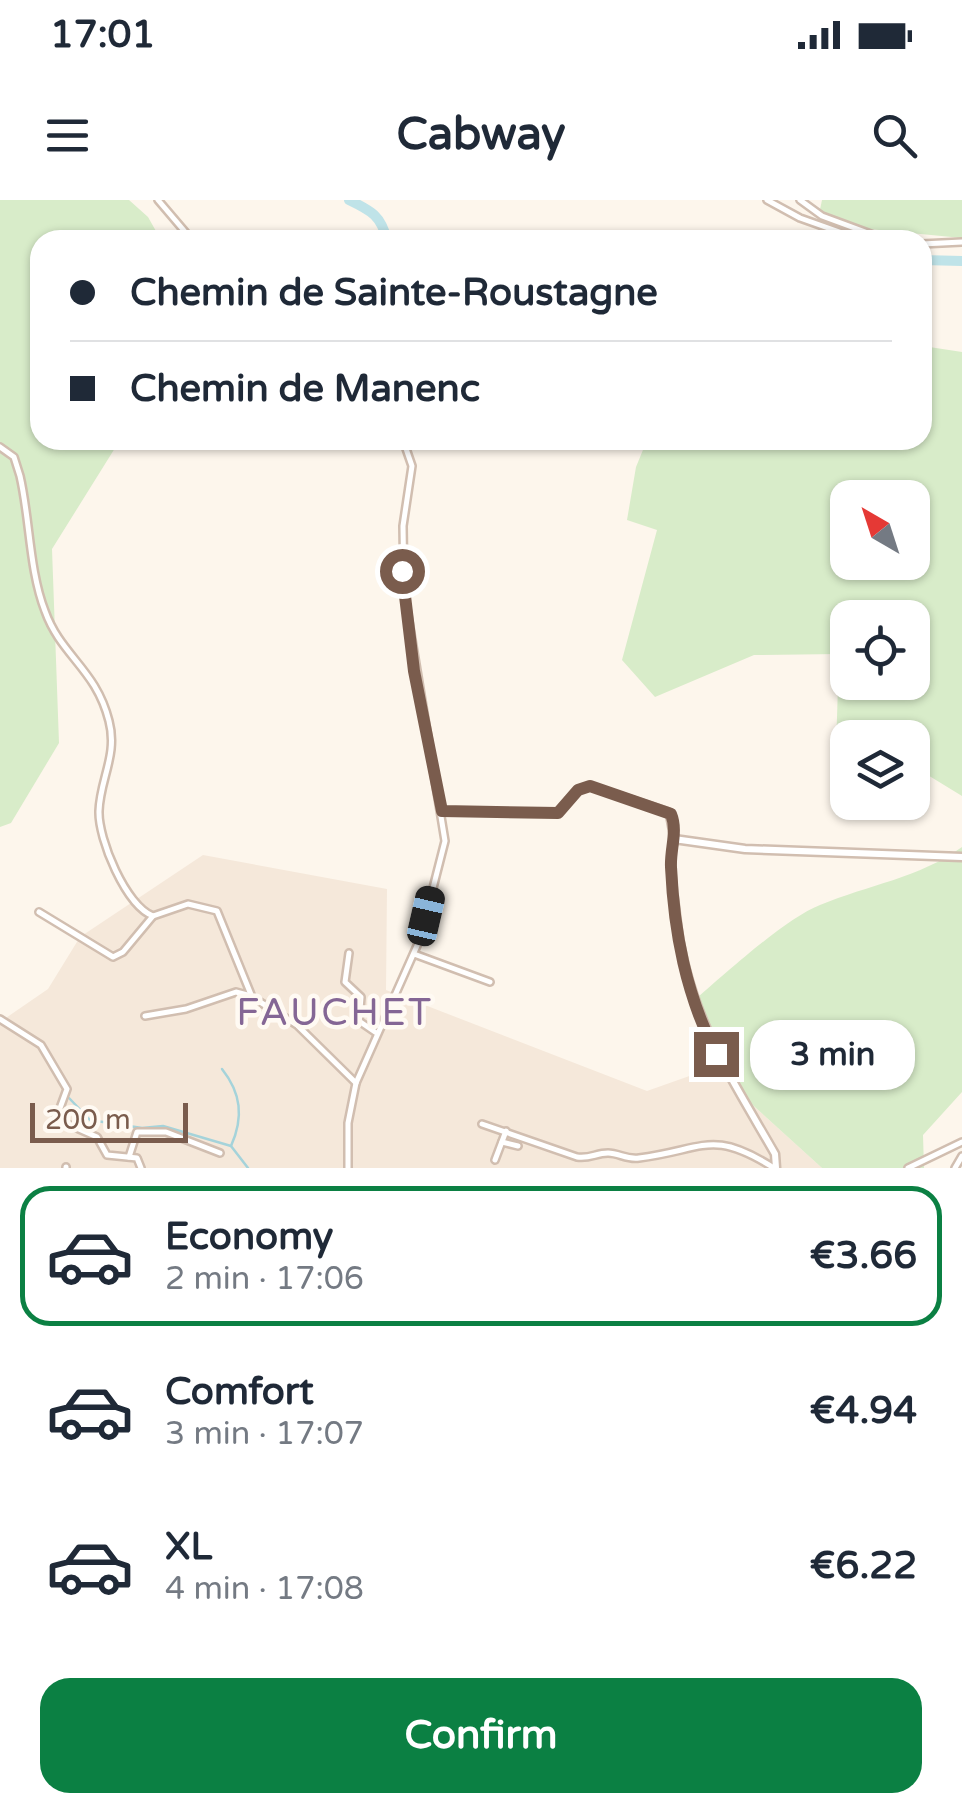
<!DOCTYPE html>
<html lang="en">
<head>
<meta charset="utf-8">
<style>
	:root { --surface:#fff; --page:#f2f2f3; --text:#1f2937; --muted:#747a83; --line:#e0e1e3; --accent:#0b8043 }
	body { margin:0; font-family:"Varela Round",sans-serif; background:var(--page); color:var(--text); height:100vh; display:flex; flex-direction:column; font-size:38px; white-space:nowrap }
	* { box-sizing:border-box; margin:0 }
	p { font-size:32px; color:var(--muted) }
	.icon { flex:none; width:55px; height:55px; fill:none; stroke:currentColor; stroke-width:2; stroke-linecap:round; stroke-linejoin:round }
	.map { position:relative; height:968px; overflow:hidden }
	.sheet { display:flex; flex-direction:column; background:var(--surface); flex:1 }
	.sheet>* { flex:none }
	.banner { position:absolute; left:30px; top:30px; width:902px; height:220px; border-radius:30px; box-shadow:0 2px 8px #0004; display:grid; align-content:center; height:220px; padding:0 40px; background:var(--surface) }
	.needle { width:65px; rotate:321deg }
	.controls { position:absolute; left:830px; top:280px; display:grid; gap:20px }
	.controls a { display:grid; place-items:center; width:100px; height:100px; border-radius:20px; background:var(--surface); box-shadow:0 2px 8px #0004; font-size:50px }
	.scale { position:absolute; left:30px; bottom:25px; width:158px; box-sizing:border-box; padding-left:10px; border:5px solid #7a5c4d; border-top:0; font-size:28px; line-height:35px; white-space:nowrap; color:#7a5c4d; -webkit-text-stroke:8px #fffaf3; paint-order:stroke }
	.end { position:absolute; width:45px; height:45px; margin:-22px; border:12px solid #7a5c4d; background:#fff; box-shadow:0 0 0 5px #fff }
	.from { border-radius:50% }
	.bubble { position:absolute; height:70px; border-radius:30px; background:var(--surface); box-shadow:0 2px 8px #0004; font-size:32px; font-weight:800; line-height:70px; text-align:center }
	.car { position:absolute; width:30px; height:60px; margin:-30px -15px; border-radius:12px; box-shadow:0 0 8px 2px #0007; background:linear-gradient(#222 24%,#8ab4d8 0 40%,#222 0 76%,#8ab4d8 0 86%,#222 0) }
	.banner b { display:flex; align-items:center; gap:35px; height:95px; font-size:38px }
	.banner b+b { border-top:2px solid var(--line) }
	.banner i { width:25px; height:25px; background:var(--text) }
	ul { padding:18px 0 0; list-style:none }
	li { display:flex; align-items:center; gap:30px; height:140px; margin:0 20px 15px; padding:0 20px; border:5px solid transparent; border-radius:30px }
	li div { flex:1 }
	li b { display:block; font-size:38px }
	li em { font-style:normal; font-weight:800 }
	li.selected { border-color:var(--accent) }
	li>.icon { width:90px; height:90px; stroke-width:1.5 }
	.cta { display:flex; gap:20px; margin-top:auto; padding:20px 40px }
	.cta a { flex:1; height:115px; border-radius:30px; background:var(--accent); color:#fff; font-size:40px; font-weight:800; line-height:115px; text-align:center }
	.status { display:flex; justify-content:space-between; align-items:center; height:70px; padding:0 50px; background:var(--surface); direction:ltr }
	.status svg { height:28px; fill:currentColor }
	header { display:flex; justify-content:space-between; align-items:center; height:130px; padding:0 40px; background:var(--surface); font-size:45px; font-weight:800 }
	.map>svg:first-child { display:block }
	.residential { fill:#f5e8da }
	.green { fill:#d8ecc9; fill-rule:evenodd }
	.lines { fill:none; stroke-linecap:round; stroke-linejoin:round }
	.stream { stroke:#a5d3da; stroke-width:2.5 }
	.river { stroke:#bfe3e8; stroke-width:10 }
	.minor-casing { stroke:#d1beb0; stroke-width:10 }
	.tertiary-casing { stroke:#d1beb0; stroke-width:11 }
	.minor { stroke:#fff; stroke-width:5 }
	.tertiary { stroke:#fff; stroke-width:6 }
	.route { stroke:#7a5c4d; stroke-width:12 }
	.labels { text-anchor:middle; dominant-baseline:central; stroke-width:9; stroke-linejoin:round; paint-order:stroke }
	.neighbourhood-label { font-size:38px; letter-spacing:2.5px; fill:#846695; stroke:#fffaf3 }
</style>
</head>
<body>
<div class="status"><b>17:01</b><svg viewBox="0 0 49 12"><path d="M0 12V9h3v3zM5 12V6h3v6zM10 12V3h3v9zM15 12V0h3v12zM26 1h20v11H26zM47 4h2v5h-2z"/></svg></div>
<header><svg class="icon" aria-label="menu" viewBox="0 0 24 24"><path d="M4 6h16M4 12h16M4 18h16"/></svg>Cabway<svg class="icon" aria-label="search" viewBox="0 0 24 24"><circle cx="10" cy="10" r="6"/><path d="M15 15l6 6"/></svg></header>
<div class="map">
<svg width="962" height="968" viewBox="0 0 962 968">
	<rect width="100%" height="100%" fill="#fdf6ec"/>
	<path class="residential" d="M203,655L387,689L386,790L647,891L712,868L822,968H0V822L48,789L80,737Z"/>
	<g class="green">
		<path d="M0,0H129L148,17L161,40H40V240H120L52,349L59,543L11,623L0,627Z"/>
		<path d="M822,0H962V38L817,24Z"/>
		<path d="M923,146L962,152V596L913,566L912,538H848L847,551L836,549L839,454L754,455L655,497L622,460L657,330L627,320L636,267L647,240H922ZM848,298H912V362H848ZM848,418H912V482H848Z"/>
		<path d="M962,647V892L923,935L924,968H822L712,868L714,835L697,798C726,773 786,718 820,705C868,685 919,678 962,647Z"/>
	</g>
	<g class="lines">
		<g class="stream">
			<path d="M222,869C241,893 244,917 231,946"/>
			<path d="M69,898L90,920L142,928L163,926L231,946L248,968"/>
		</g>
		<g class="river">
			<path d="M349,0C372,11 381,16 387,40"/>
			<path d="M742,40H745"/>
			<path d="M922,60L962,61"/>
		</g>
		<g class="minor-casing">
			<g id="minor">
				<path d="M158,0L192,40"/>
				<path d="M767,0L800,18L862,40"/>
				<path d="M800,0L822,16L887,40"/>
				<path d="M922,44L962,42"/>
				<path d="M0,247L14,257L20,276C30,319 29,370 45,411C61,456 96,469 109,521C118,555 100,579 99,611C98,639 126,706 153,716L188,704L217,711L252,797L297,825L356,883"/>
				<path d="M442,611L558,613L578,590L590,586L669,612L674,639"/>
				<path d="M39,712L113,757L123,752L153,716"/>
				<path d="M349,753L345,782L361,797L359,821L375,832"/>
				<path d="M414,754L490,782"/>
				<path d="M145,816L186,809L236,792L251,796"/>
				<path d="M0,819L41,845L67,889L56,919L97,937L107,955L137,958L141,968"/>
				<path d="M482,924L577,957C590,959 596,953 608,953C619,953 627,960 639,958C704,950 711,928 774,968"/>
				<path d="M502,942L518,946"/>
				<path d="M129,957L137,932H166L220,953"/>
				<path d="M495,960L506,931"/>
				<path d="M66,968V967"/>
				<path d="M348,968V923L356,883L420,739L445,641L404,391L403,326L412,266L403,240"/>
				<path d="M908,968L962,942"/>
				<path d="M955,968L962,956"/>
			</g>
		</g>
		<g class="tertiary-casing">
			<path id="tertiary" d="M776,968L775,954C728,872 686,811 676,715C673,689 668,664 674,639L745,649L962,657"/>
		</g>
		<use href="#minor" class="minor"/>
		<use href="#tertiary" class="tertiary"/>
	</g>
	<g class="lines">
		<path class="route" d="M402,371L414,471L442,611L558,613L578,590L590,586L671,614C678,631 670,649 671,667C674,733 686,794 716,854"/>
	</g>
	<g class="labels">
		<g class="neighbourhood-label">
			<text x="335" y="813">FAUCHET</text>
		</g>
	</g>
</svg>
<div class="controls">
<a><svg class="needle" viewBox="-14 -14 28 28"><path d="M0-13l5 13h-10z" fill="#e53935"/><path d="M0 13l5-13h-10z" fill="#747a83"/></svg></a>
<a><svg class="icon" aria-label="locate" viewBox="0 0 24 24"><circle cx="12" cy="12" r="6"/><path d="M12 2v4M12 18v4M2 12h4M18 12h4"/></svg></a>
<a><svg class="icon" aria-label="layers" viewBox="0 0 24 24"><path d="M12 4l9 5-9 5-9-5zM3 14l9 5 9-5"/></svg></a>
</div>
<div class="scale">200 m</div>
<i class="end from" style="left:402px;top:371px"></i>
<i class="end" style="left:716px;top:854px"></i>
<div class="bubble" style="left:750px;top:820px;width:165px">3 min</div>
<i class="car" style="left:426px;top:716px;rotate:13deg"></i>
<div class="banner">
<b><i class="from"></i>Chemin de Sainte-Roustagne</b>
<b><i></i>Chemin de Manenc</b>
</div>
</div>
<section class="sheet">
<ul>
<li class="selected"><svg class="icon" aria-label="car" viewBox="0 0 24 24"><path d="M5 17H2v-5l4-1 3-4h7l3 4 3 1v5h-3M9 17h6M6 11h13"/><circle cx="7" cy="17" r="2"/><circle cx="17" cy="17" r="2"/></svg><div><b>Economy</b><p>2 min · 17:06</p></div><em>€3.66</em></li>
<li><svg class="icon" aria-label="car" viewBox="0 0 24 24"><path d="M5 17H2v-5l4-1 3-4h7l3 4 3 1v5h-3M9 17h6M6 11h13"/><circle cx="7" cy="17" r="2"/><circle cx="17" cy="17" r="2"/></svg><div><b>Comfort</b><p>3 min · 17:07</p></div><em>€4.94</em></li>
<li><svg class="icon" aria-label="car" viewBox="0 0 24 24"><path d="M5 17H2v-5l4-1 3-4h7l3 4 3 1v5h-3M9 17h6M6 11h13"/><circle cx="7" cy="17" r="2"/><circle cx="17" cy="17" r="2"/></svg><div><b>XL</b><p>4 min · 17:08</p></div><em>€6.22</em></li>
</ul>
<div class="cta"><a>Confirm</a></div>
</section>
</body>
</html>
